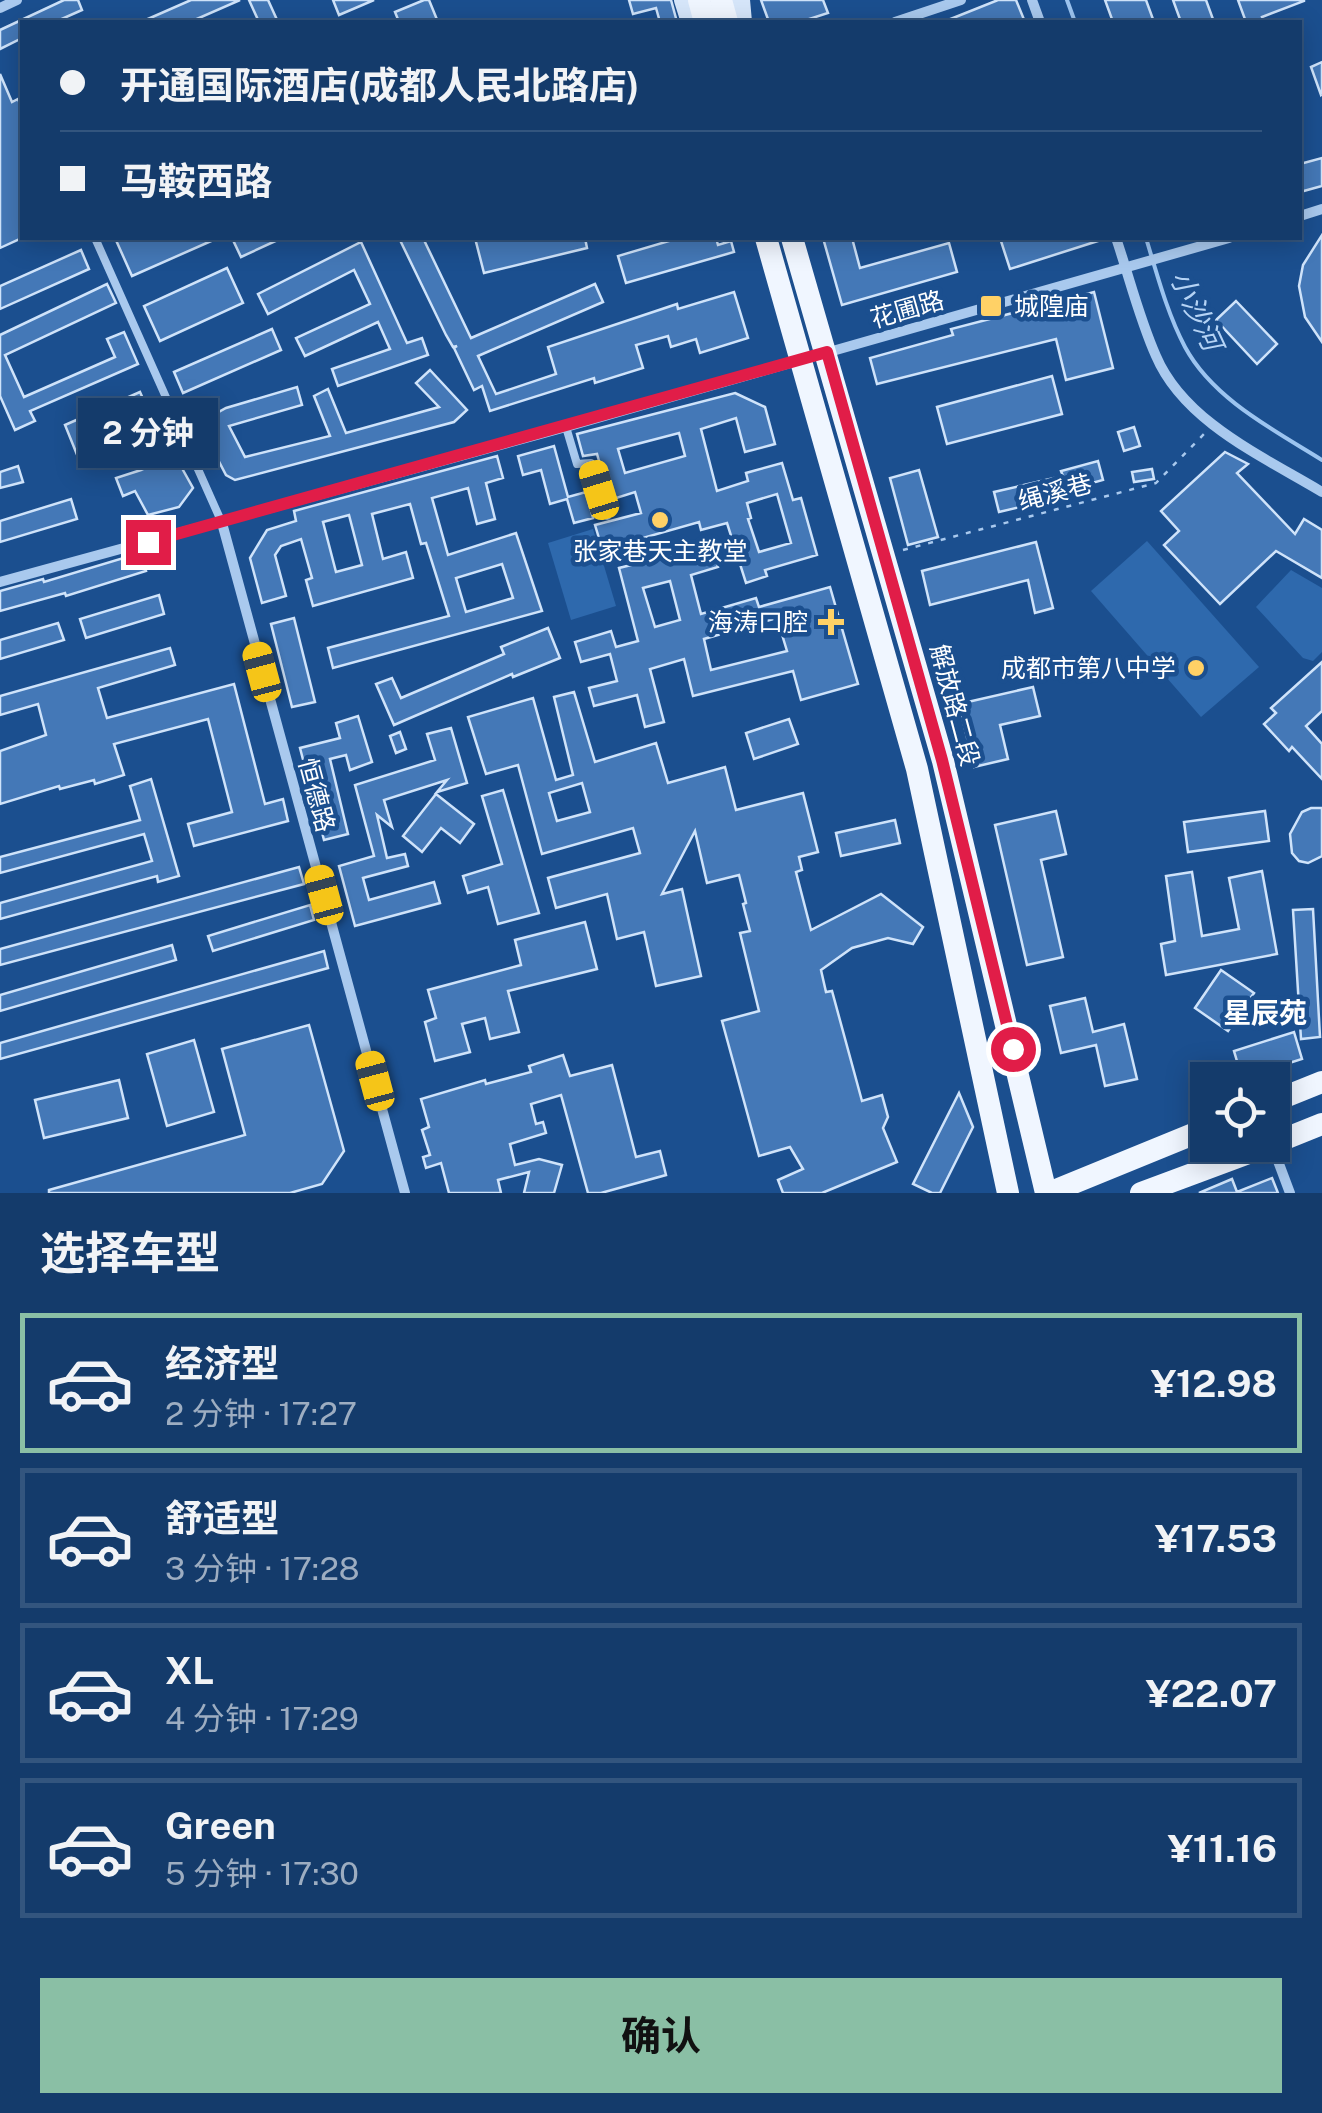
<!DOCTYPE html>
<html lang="zh">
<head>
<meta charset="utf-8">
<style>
	:root { --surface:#143b6b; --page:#214673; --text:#f1f3f6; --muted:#9dadc1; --line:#33557e; --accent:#8abfa5 }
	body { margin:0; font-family:"Public Sans","Noto Sans SC",sans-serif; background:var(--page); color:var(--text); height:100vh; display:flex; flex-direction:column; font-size:38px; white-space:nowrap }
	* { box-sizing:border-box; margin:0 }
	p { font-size:32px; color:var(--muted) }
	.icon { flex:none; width:55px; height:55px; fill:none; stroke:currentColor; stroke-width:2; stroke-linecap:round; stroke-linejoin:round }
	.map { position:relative; height:1193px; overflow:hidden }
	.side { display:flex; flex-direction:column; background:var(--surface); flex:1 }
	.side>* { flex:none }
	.top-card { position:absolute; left:20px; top:20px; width:1282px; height:220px; border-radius:0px; box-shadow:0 5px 25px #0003,0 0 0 2px var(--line); display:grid; align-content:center; height:220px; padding:0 40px; background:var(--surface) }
	.buttons { position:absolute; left:1190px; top:1062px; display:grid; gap:20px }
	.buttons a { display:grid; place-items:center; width:100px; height:100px; border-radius:0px; background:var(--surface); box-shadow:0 5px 25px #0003,0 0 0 2px var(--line); font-size:50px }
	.end { position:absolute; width:45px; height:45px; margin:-22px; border:12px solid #e11d48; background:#fff; box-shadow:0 0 0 5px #fff }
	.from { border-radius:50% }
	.bubble { position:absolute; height:70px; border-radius:0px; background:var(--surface); box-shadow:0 5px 25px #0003,0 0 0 2px var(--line); font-size:32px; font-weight:700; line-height:70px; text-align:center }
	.car { position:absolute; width:30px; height:60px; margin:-30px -15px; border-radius:12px; box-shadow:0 0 8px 2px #0007; background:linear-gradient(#f5c518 24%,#345 0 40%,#f5c518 0 76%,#345 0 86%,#f5c518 0) }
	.top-card b { display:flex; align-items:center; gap:35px; height:95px; font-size:38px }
	.top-card b+b { border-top:2px solid var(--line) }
	.top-card i { width:25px; height:25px; background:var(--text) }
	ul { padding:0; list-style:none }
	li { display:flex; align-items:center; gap:30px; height:140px; margin:0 20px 15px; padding:0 20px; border:5px solid var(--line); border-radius:0px }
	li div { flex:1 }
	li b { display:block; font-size:38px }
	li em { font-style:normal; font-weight:700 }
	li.current { border-color:var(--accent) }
	li>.icon { width:90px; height:90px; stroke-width:1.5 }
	h2 { padding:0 40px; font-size:45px; line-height:120px }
	.cta { display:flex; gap:20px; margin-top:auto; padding:20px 40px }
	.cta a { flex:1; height:115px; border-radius:0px; background:var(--accent); color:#111; font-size:40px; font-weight:700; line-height:115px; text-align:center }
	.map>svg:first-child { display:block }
	.green { fill:#2e69ad }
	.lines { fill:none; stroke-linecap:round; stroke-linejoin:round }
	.stream { stroke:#9cc4f0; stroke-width:4 }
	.building { fill:#4478b7; stroke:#cfe3fa; stroke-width:2.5; fill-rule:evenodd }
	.path { stroke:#a9c9ee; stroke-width:2.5; stroke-dasharray:5 8; stroke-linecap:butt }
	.lane { stroke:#a9c9ee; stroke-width:8 }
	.street { stroke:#a9c9ee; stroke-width:10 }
	.secondary { stroke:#d6e6fa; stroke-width:20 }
	.primary { stroke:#f0f6ff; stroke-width:22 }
	.route { stroke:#e11d48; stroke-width:12 }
	.poi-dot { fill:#ffd166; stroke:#1b4f8f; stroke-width:4 }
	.labels { text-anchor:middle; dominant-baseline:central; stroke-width:9; stroke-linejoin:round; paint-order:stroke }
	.poi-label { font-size:25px; fill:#fff; stroke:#1b4f8f; text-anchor:end }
	.street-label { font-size:25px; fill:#fff; stroke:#1b4f8f }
	.water-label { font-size:28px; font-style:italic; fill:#b5d3f5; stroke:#1b4f8f }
	.neighbourhood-label { font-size:28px; font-weight:bold; fill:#fff; stroke:#1b4f8f }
</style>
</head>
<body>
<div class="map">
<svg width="1322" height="1193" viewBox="0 0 1322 1193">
	<rect width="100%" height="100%" fill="#1b4f8f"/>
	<g class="green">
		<path d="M593,529L616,606L571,620L548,543Z"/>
		<path d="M1147,541L1259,667L1201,717L1091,591Z"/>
		<path d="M1291,570L1322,588V652L1313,661L1303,658L1256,607Z"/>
	</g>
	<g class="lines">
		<g class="stream">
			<path d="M1067,0L1075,22"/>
			<path d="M1146,238C1157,274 1167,313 1185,347C1213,399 1274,430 1322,460"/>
		</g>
	</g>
	<g class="building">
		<path d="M64,0H78L82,10L55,22H22V38L0,49V30Z"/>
		<path d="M191,0H240L190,22H141Z"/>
		<path d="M249,0H268L278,22H259Z"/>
		<path d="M333,0H374L339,15Z"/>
		<path d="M424,0H429L438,22H399L395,12Z"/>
		<path d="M629,0H671L677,22H660L656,8L633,14Z"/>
		<path d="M761,0H823L828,13L800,22H769Z"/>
		<path d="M998,0H1016L1025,22H943Z"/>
		<path d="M1105,0H1146L1154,22H1113Z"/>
		<path d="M1173,0H1206L1214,22H1181Z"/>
		<path d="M1238,0H1304V1L1262,17L1264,22H1246Z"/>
		<path d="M1322,62V94L1321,95L1311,67Z"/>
		<path d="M0,74L12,102L18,99L22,109V238L0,248Z"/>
		<path d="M1322,158V186L1300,192V164Z"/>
		<path d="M1322,235V342L1305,317L1299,286L1303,265Z"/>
		<path d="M115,238H218L132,276Z"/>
		<path d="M232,238H282L241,257Z"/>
		<path d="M399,238H423L471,338L595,284L603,302L478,356L496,394L556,374L548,347L677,304L678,309L734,292L748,338L700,353L696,339L671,347L668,336L636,345L643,368L595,383L594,378L490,411L482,386L474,390L454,348L457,346L453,347L446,335Z"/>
		<path d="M475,238H585L587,248L484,273Z"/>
		<path d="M679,238H716L718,245L731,241L734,252L626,283L618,256Z"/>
		<path d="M823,238H852L860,268L949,243L957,272L842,305Z"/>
		<path d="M1000,238H1101V240L1010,269Z"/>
		<path d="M361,242L407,343L422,338L428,355L338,386L332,369L390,349L378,322L305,356L296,338L370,304L354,270L268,314L258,294Z"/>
		<path d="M81,250L89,269L0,309V286Z"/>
		<path d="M227,268L243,303L160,341L144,306Z"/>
		<path d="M107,284L116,303L5,355L24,397L115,357L107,339L124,332L138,364L30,411L35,421L15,430L0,396V335Z"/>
		<path d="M1094,292L1113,368L1066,380L1056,339L877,384L870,358L953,335L951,329Z"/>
		<path d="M1236,301L1277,344L1257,364L1216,320Z"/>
		<path d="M272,329L281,350L183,393L174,372Z"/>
		<path d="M430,370L467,410L454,422L235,480L226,475L199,423L226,408L297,387L302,405L229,426L245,457L330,436L314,396L328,389L346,433L439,407L416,383Z"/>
		<path d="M1052,376L1062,414L947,444L937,407Z"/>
		<path d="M140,392L156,428L80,462L65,425Z"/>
		<path d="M735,393L765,407L775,444L745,452L736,418L701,429L717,491L748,481L746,473L782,463L793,500L801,498L817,555L765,570L767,576L746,583L727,523L701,530L699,522L618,545L621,554L605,558L595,525L641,513L635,492L610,500L597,454L583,456L577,434ZM679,433L685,456L625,473L618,449ZM777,494L791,543L759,552L748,519L751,518L747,503Z"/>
		<path d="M1134,427L1140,446L1124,451L1118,432Z"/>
		<path d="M554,446L568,497L586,492L593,518L574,523L567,499L550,504L541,470L523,475L518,456Z"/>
		<path d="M1225,452L1248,464L1237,473L1295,534L1304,519L1322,530V578L1276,551L1220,604L1164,545L1179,531L1161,511Z"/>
		<path d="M174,454L193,488L179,507L148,515L135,491L123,496L116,478L141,470Z"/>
		<path d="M497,456L503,478L486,483L495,519L477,524L468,488L432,498L448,555L516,533L542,611L333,668L328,648L449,616L426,543L421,544L410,504L372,514L383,559L406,552L413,578L313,606L306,580L312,578L301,539L281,546L275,555L286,596L262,603L250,558L267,530L296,521L294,511ZM349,515L362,565L336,572L323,522ZM502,564L513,598L466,612L456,578Z"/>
		<path d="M1098,461L1103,480L1053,494L1054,499L999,512L994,492L1063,476L1061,471Z"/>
		<path d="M18,466L23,482L0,488V472Z"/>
		<path d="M1152,469L1154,479L1134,482L1132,472Z"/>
		<path d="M919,470L938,537L908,545L890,478Z"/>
		<path d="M71,499L77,519L0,542V521Z"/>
		<path d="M1036,542L1053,608L1035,613L1028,580L930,605L922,571Z"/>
		<path d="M712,545L718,567L691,575L701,614L756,598L759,607L830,587L858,684L801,700L793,671L693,696L684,659L650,669L664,722L645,727L637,695L594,706L589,688L617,681L610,654L581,662L575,642L611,631L616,647L638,641L619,568ZM670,581L680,620L655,627L643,588ZM777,618L787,651L711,670L704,639Z"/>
		<path d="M140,553L146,571L66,596L65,593L0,611V591L43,579L44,582Z"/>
		<path d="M159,595L164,614L86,638L80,619Z"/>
		<path d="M294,618L315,702L292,707L271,624Z"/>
		<path d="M58,623L64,640L0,659V640Z"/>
		<path d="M548,628L560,658L513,677L512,674L394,725L376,684L392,678L401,698L504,654L501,647Z"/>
		<path d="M170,648L175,665L98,688L107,718L234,684L265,804L283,799L288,821L194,846L188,824L232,812L208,719L114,744L124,775L95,784L94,780L60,789L59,786L0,804V751L46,735L38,704L0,715V696Z"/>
		<path d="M1322,662V711L1306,726L1322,744V779L1292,747L1289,751L1264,724L1276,713L1271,708Z"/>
		<path d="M1033,687L1040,716L1000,725L1008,759L974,767L959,704Z"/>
		<path d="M574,692L595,762L656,743L668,783L725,767L736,810L803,793L818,852L799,857L802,870L796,872L811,930L881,894L923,927L913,944L888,938L852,948L821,970L826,992L832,991L862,1101L882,1095L888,1117L883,1128L897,1162L822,1193H783L778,1180L803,1169L790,1147L759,1156L722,1021L759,1011L740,933L750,931L743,904L746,903L739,875L707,883L695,831L662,894L682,889L701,976L656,986L644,932L617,939L607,894L556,908L548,878L640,853L633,828L542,854L518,765L486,774L468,717L533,698L556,780L573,775L554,697ZM582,783L590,812L557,821L549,793Z"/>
		<path d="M358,716L372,762L350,770L346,755L330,759L348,834L324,840L300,748L340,738L336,723Z"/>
		<path d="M789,719L798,744L754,759L746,733Z"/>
		<path d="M451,728L467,783L437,792L447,780L384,800L392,827L377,815L387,858L405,854L408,866L363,878L369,900L434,882L440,903L355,926L339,866L374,856L355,785L435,760L427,734Z"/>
		<path d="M400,732L406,749L396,753L390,736Z"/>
		<path d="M151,779L179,876L158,882L157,876L0,919V903L152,861L144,834L0,873V857L140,820L130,786Z"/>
		<path d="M503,790L539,913L498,924L488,887L468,893L463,876L502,864L482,796Z"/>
		<path d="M436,794L474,824L460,843L441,828L422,852L403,836Z"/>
		<path d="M1311,808H1322V856L1308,863L1299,861L1292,853L1290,834L1302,812Z"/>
		<path d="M1056,811L1066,854L1041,860L1063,957L1027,965L995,825Z"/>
		<path d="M1265,811L1269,841L1188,852L1184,822Z"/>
		<path d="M895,820L900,843L841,856L836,833Z"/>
		<path d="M299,867L304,884L0,965V949Z"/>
		<path d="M1262,871L1277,954L1166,975L1161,944L1175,941L1166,876L1192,872L1202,936L1239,929L1229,878Z"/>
		<path d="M310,905L314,920L213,951L208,936Z"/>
		<path d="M1313,909L1320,1037L1301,1039L1293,910Z"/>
		<path d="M585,922L597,969L508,991L519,1032L490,1039L485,1018L462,1024L470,1052L435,1061L425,1022L436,1018L428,990L521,965L515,940Z"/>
		<path d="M172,945L176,960L0,1011V995Z"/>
		<path d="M324,951L328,968L0,1059V1043Z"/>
		<path d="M1221,970L1254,993L1228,1031L1195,1008Z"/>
		<path d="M1085,998L1093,1032L1124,1024L1137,1079L1105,1086L1096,1045L1061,1053L1050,1006Z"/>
		<path d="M309,1025L344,1151L322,1184L290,1193H49V1190L245,1135L222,1049Z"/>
		<path d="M1294,1032L1302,1059L1242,1078L1234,1051Z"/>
		<path d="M194,1040L214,1112L167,1126L147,1054Z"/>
		<path d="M563,1055L570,1076L612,1065L636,1157L660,1151L666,1175L601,1193H588L561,1095L531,1104L536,1124L543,1122L546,1133L510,1144L515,1165L539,1159L562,1165L554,1193H524L529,1172L498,1180L501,1193H449L441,1163L426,1168L423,1157L430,1155L422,1130L429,1127L421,1099L485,1080L486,1084L531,1072L529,1066Z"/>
		<path d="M119,1080L128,1118L44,1138L35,1100Z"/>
		<path d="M959,1093L973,1127L940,1193H932L913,1184Z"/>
		<path d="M1272,1178L1278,1193H1199L1232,1179L1237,1192Z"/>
	</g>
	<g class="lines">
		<path class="path" d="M903,550L1156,483L1205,433"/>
		<g class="lane">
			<path d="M95,238L222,523"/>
			<path d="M566,427L577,464L591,463L607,516"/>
		</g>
		<g class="street">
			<path d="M1032,0L1040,22"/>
			<path d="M0,8L17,0"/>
			<path d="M895,22L961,0"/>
			<path d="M1300,216L1322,209"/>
			<path d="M1116,238C1129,276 1139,318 1156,356C1184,422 1264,457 1322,492"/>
			<path d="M222,523L405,1193"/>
			<path d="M0,582L566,427L1229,238"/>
			<path d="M1272,1145L1290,1193"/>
		</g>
		<g class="secondary">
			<path d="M684,0L691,22"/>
			<path d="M740,0L742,22"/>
		</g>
		<g class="primary">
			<path d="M699,0L705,22"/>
			<path d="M721,0L727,22"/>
			<path d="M766,238L917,769L1008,1193"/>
			<path d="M792,238L943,761L1046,1193"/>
			<path d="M1272,1102L1322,1082"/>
			<path d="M1272,1144L1322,1124"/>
			<path d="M1049,1193L1208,1128"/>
			<path d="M1141,1193L1270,1145"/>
		</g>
	</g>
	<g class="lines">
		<path class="route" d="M148,542L827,352L942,760L1013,1049"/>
	</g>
	<g class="poi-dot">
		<rect x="979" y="294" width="24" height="24" rx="5"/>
		<circle cx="660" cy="520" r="10"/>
		<path d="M826 607h10v10h10v10h-10v10h-10v-10h-10v-10h10z"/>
		<circle cx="1196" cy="668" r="10"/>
	</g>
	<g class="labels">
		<g class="poi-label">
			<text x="1014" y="306" text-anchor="start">城隍庙</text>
			<text x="660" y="551" text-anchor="middle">张家巷天主教堂</text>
			<text x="808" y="622">海涛口腔</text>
			<text x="1176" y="668">成都市第八中学</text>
		</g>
		<g class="street-label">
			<text transform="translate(907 309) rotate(-16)">花圃路</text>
			<text transform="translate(1055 492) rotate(-15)">绳溪巷</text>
			<text transform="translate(955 705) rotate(75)">解放路二段</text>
			<text transform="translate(317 795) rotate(75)">恒德路</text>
		</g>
		<g class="water-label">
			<text transform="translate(1197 310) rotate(65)">小沙河</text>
		</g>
		<g class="neighbourhood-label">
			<text x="1265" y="1012">星辰苑</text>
		</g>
	</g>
</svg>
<div class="buttons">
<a><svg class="icon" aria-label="locate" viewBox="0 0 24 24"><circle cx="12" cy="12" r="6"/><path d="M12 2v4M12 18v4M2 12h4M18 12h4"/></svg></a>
</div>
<i class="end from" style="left:1013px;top:1049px"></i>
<i class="end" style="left:148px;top:542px"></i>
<div class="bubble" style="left:78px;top:398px;width:140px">2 分钟</div>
<i class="car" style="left:599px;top:490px;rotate:343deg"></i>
<i class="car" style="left:262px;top:672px;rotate:345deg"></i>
<i class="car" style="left:324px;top:895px;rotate:345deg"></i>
<i class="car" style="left:375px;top:1081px;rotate:345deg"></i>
<div class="top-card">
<b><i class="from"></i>开通国际酒店(成都人民北路店)</b>
<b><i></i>马鞍西路</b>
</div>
</div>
<section class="side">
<h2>选择车型</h2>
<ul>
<li class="current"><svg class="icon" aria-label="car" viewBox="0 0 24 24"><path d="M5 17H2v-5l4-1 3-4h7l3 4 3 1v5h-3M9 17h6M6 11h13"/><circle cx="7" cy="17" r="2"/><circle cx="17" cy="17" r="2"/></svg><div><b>经济型</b><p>2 分钟 · 17:27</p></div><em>¥12.98</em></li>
<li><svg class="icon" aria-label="car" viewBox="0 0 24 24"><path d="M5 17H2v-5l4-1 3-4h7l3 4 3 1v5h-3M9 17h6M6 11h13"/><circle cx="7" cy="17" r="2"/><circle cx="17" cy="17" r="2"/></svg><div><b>舒适型</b><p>3 分钟 · 17:28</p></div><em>¥17.53</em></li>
<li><svg class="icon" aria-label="car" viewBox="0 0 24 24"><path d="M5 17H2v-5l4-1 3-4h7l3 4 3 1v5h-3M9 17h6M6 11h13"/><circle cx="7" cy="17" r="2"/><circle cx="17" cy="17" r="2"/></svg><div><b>XL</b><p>4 分钟 · 17:29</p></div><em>¥22.07</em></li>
<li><svg class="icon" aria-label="car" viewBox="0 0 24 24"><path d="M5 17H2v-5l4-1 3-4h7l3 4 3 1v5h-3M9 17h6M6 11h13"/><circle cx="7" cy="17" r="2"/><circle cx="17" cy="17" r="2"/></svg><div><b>Green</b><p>5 分钟 · 17:30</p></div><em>¥11.16</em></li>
</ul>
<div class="cta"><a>确认</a></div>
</section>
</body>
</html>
